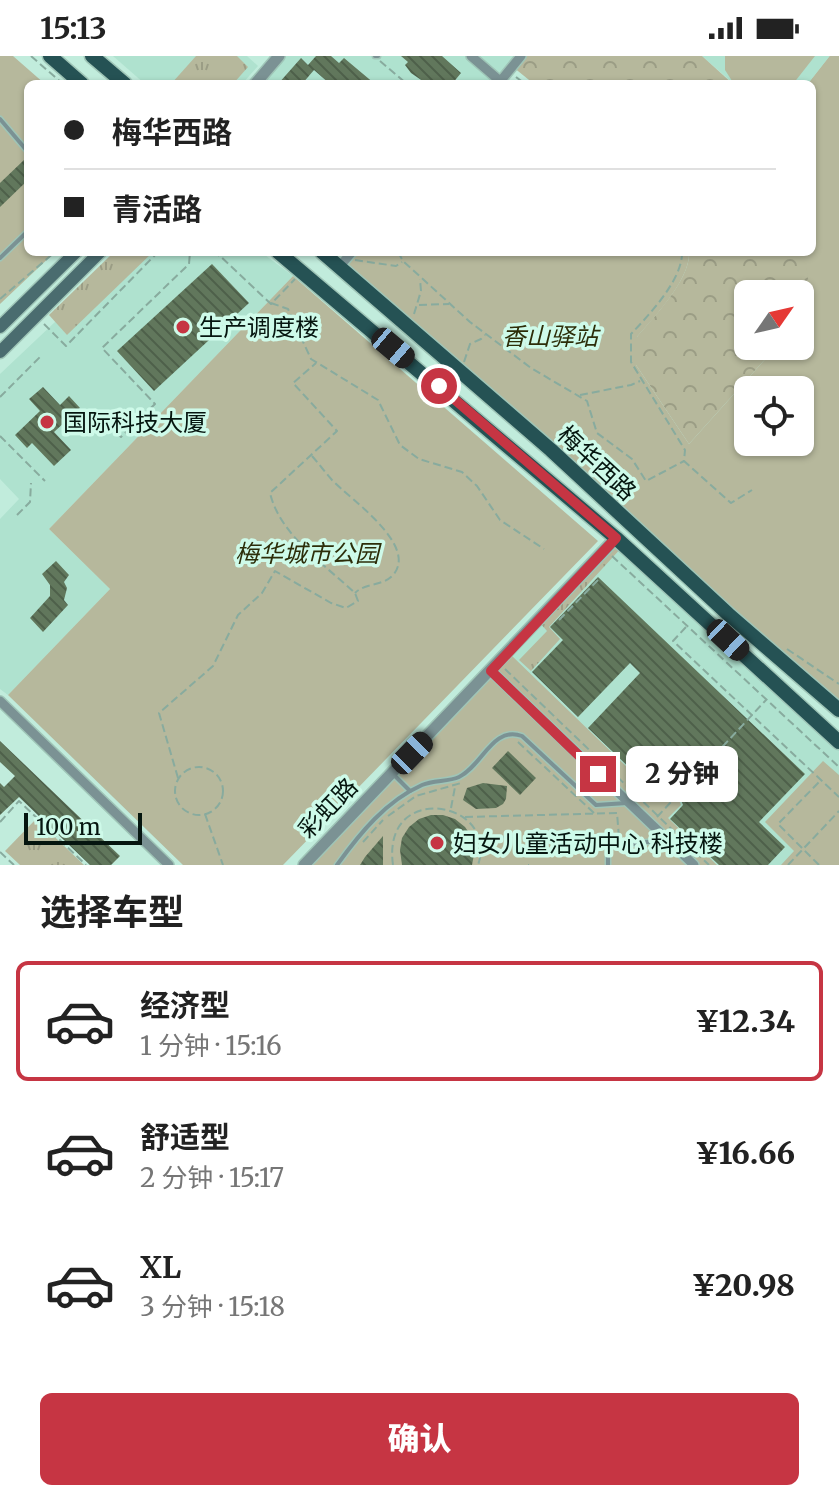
<!DOCTYPE html>
<html lang="zh">
<head>
<meta charset="utf-8">
<style>
	:root { --surface:#fff; --page:#f2f2f2; --text:#222; --muted:#767676; --line:#e0e0e0; --accent:#c63543 }
	body { margin:0; font-family:Merriweather,"Noto Sans SC",serif; background:var(--page); color:var(--text); height:100vh; display:flex; flex-direction:column; font-size:30px; white-space:nowrap }
	* { box-sizing:border-box; margin:0 }
	p { font-size:26px; color:var(--muted) }
	.icon { flex:none; width:44px; height:44px; fill:none; stroke:currentColor; stroke-width:2; stroke-linecap:round; stroke-linejoin:round }
	.map { position:relative; height:809px; overflow:hidden }
	.side { display:flex; flex-direction:column; background:var(--surface); flex:1 }
	.side>* { flex:none }
	.banner { position:absolute; left:24px; top:24px; width:792px; height:176px; border-radius:12px; box-shadow:0 2px 6px #0004; display:grid; align-content:center; height:176px; padding:0 40px; background:var(--surface) }
	.needle { width:52px; rotate:56deg }
	.tools { position:absolute; left:734px; top:224px; display:grid; gap:16px }
	.tools a { display:grid; place-items:center; width:80px; height:80px; border-radius:12px; background:var(--surface); box-shadow:0 2px 6px #0004; font-size:40px }
	.scale { position:absolute; left:24px; bottom:20px; width:118px; box-sizing:border-box; padding-left:8px; border:4px solid #05150f; border-top:0; font-size:22px; line-height:28px; white-space:nowrap; color:#05150f; -webkit-text-stroke:6px #cefae9; paint-order:stroke }
	.end { position:absolute; width:36px; height:36px; margin:-18px; border:10px solid #c63543; background:#fff; box-shadow:0 0 0 4px #fff }
	.from { border-radius:50% }
	.bubble { position:absolute; height:56px; border-radius:12px; background:var(--surface); box-shadow:0 2px 6px #0004; font-size:26px; font-weight:800; line-height:56px; text-align:center }
	.car { position:absolute; width:24px; height:48px; margin:-24px -12px; border-radius:10px; box-shadow:0 0 6px 2px #0007; background:linear-gradient(#222 24%,#8ab4d8 0 40%,#222 0 76%,#8ab4d8 0 86%,#222 0) }
	.banner b { display:flex; align-items:center; gap:28px; height:76px; font-size:30px }
	.banner b+b { border-top:2px solid var(--line) }
	.banner i { width:20px; height:20px; background:var(--text) }
	ul { padding:0; list-style:none }
	li { display:flex; align-items:center; gap:24px; height:120px; margin:0 16px 12px; padding:0 24px; border:4px solid transparent; border-radius:12px }
	li div { flex:1 }
	li b { display:block; font-size:30px }
	li em { font-style:normal; font-weight:800 }
	li.selected { border-color:var(--accent) }
	li>.icon { width:72px; height:72px; stroke-width:1.5 }
	h2 { padding:0 40px; font-size:36px; line-height:96px }
	.primary-button { display:flex; gap:16px; margin-top:auto; padding:16px 40px }
	.primary-button a { flex:1; height:92px; border-radius:12px; background:var(--accent); color:#fff; font-size:32px; font-weight:800; line-height:92px; text-align:center }
	.status { display:flex; justify-content:space-between; align-items:center; height:56px; padding:0 40px; background:var(--surface); direction:ltr }
	.status svg { height:22px; fill:currentColor }
	.map>svg:first-child { display:block }
	.built { fill:#afe2cf }
	.grass { fill:url(#grass-tufts) }
	.forest { fill:url(#forest-crowns) }
	.park { fill:#b6b89c; fill-rule:evenodd }
	.building { fill:url(#building-back-hatch) }
	.lines { fill:none; stroke-linecap:round; stroke-linejoin:round }
	.service-casing { stroke:#9fc5b7; stroke-width:7 }
	.minor-casing { stroke:#9fc5b7; stroke-width:12 }
	.tertiary-casing { stroke:#9fc5b7; stroke-width:14 }
	.secondary-casing { stroke:#9fc5b7; stroke-width:15 }
	.primary-casing { stroke:#9fc5b7; stroke-width:17 }
	.path { stroke:#88ab9e; stroke-width:2; stroke-dasharray:8 4; stroke-linecap:butt }
	.service { stroke:#7b9294; stroke-width:4 }
	.minor { stroke:#7b9294; stroke-width:9 }
	.tertiary { stroke:#7b9294; stroke-width:11 }
	.secondary { stroke:#4a6c6f; stroke-width:12 }
	.primary { stroke:#255254; stroke-width:14 }
	.route { stroke:#c63543; stroke-width:10 }
	.poi-dot { fill:#c63543; stroke:#cefae9; stroke-width:3 }
	.labels { text-anchor:middle; dominant-baseline:central; stroke-width:7; stroke-linejoin:round; paint-order:stroke }
	.poi-label { font-size:24px; fill:#05150f; stroke:#cefae9; text-anchor:start }
	.park-label { font-size:24px; font-style:italic; fill:#2c2d09; stroke:#cefae9 }
	.street-label { font-size:24px; fill:#05150f; stroke:#cefae9 }
</style>
</head>
<body>
<div class="status"><b>15:13</b><svg viewBox="0 0 49 12"><path d="M0 12V9h3v3zM5 12V6h3v6zM10 12V3h3v9zM15 12V0h3v12zM26 1h20v11H26zM47 4h2v5h-2z"/></svg></div>
<div class="map">
<svg width="839" height="809" viewBox="0 0 839 809">
	<defs>
		<pattern id="grass-tufts" width="24" height="20" patternUnits="userSpaceOnUse" patternTransform="scale(2)"><rect width="24" height="20" fill="#b6b89c"/><path d="M3 7l-1-3M5 7V3M7 7l1-3M15 17l-1-3M17 17v-4M19 17l1-3" fill="none" stroke="#9b9d85"/></pattern>
		<pattern id="forest-crowns" width="20" height="18" patternUnits="userSpaceOnUse" patternTransform="scale(2)"><rect width="20" height="18" fill="#b6b89c"/><path d="M2 6a3 3 0 1 1 6 0M12 15a3 3 0 1 1 6 0" fill="none" stroke="#9b9d85"/></pattern>
		<pattern id="building-back-hatch" width="6" height="6" patternUnits="userSpaceOnUse" patternTransform="scale(2)"><rect width="6" height="6" fill="#61775c"/><path d="M-1 5l2 2M0 0l6 6M5-1l2 2" fill="none" stroke="#4e604a"/></pattern>
	</defs>
	<rect width="100%" height="100%" fill="#c1ecdc"/>
	<g class="built">
		<path d="M113,0H247L258,10L242,28H145Z"/>
		<path d="M280,0H519L495,28H256Z"/>
		<path d="M702,0H830L808,28H734Z"/>
		<path d="M129,196H261L293,220L49,473L110,533L8,639L0,633V463L19,443L0,423V318Z"/>
		<path d="M616,482L839,686V809H694L491,615Z"/>
	</g>
	<g class="grass">
		<path d="M196,0H237L248,11L233,28H171Z"/>
		<path d="M114,196H153L67,279L49,259Z"/>
		<path d="M616,484L623,490L549,571L560,583L531,615L519,604L547,575L539,566Z"/>
		<path d="M36,763L84,809H20L5,795Z"/>
	</g>
	<g class="forest">
		<path d="M522,0H702L733,28H534L513,11Z"/>
		<path d="M830,0H839V286L814,249L800,264V238H748V290H777L689,388L636,309V282C653,262 691,223 689,196H812V28H808Z"/>
	</g>
	<g class="park">
		<path d="M0,0H13L45,28H28V196H55L0,248Z"/>
		<path d="M725,0H815L793,28H734L725,14Z"/>
		<path d="M830,0H839V654L340,211L353,196H689C691,223 653,263 636,282V309L689,388L777,290H800V264L813,249L803,196H812V28H808ZM748,334H800V386H748Z"/>
		<path d="M293,220L598,485L283,809H183L8,639L110,533L49,473Z"/>
		<path d="M510,598L659,742L668,734H675L681,749L668,762L717,809H697L494,615Z"/>
		<path d="M491,615L694,809H304Z"/>
		<path d="M823,705L839,719V809H781L794,795L765,766Z"/>
	</g>
	<g class="building">
		<path d="M316,0H331L339,7L344,2L375,28H330L314,14L302,28H278L301,2L308,9Z"/>
		<path d="M401,0H442L461,17L452,28H427L411,17L405,9L408,6Z"/>
		<path d="M24,104L28,109V124L0,151V127Z"/>
		<path d="M212,208L249,247L154,335L117,295Z"/>
		<path d="M43,331L60,349L69,340L80,352L54,376L71,394L54,410L32,387L27,392L15,379L40,355L29,343Z"/>
		<path d="M56,505L69,519L64,526L67,532L64,544L68,549L43,576L30,562L50,540V529L42,518Z"/>
		<path d="M598,521L805,718L759,766L785,791L768,809H719L670,763L683,749L677,734L667,732L659,740L588,672L640,617L630,607L578,661L532,616L563,584L550,571Z"/>
		<path d="M0,685L120,800L111,809H90L19,741L0,759V727L4,731L15,720L0,706Z"/>
		<path d="M508,695L536,722L520,739L492,712Z"/>
		<path d="M483,727L507,730L506,743L503,748L496,752L476,753L463,744L467,732Z"/>
		<path d="M431,759H443L455,763L465,771L472,781L475,793L472,809H402L400,794L402,782L409,771L419,763Z"/>
		<path d="M383,780V809H360L365,801Z"/>
	</g>
	<g class="lines">
		<g class="service-casing">
			<g id="service">
				<path d="M375,0H378"/>
				<path d="M0,63L28,96"/>
				<path d="M0,202L28,175"/>
				<path d="M392,717L410,735"/>
				<path d="M337,809C360,777 386,745 422,729C434,724 448,726 459,721C482,710 493,669 522,680L596,749L627,747"/>
				<path d="M608,809V791L663,784"/>
			</g>
		</g>
		<g class="minor-casing">
			<g id="minor">
				<path d="M471,0L500,25"/>
				<path d="M498,28L521,0"/>
				<path d="M339,211L352,196"/>
				<path d="M491,615L694,809"/>
				<path d="M0,645L169,809"/>
			</g>
		</g>
		<g class="tertiary-casing">
			<g id="tertiary">
				<path d="M255,28L279,0"/>
				<path d="M304,809L616,482"/>
			</g>
		</g>
		<g class="secondary-casing">
			<g id="secondary">
				<path d="M0,271L76,196"/>
				<path d="M0,296L100,196"/>
			</g>
		</g>
		<g class="primary-casing">
			<g id="primary">
				<path d="M50,0L82,28"/>
				<path d="M92,0L125,28"/>
				<path d="M278,196L616,482L839,686"/>
				<path d="M322,196L551,394L728,558L839,654"/>
			</g>
		</g>
		<g class="path">
			<path d="M31,0L63,28"/>
			<path d="M380,5L407,28"/>
			<path d="M516,21L525,28"/>
			<path d="M212,196L220,200L271,248L295,223"/>
			<path d="M398,196L403,205L470,266L531,312L587,345L597,377L632,403L646,425L684,405"/>
			<path d="M682,196C683,223 649,259 631,278V306L685,394L684,405L731,447L752,434"/>
			<path d="M355,204L396,210L402,206"/>
			<path d="M0,243L55,196"/>
			<path d="M271,247L288,253L311,303L378,344L400,389L419,403L462,416L477,430L500,464L544,493"/>
			<path d="M419,249L449,248"/>
			<path d="M414,258L421,235L420,223"/>
			<path d="M44,268L66,290L158,196"/>
			<path d="M464,306L470,288L481,283L485,279"/>
			<path d="M580,339L631,329L640,325"/>
			<path d="M0,341L41,300"/>
			<path d="M99,360L121,381L155,348L102,292L189,208L190,196"/>
			<path d="M0,380L45,425"/>
			<path d="M312,400C319,408 325,416 332,424C350,443 417,488 394,518C383,531 366,526 355,537"/>
			<path d="M17,459L30,446L31,427"/>
			<path d="M612,500L839,711"/>
			<path d="M559,564L598,524"/>
			<path d="M686,571L673,585L839,741"/>
			<path d="M787,593L839,628"/>
			<path d="M505,613L709,809"/>
			<path d="M518,686L595,758"/>
			<circle cx="199" cy="735" r="24"/>
			<path d="M178,722L159,657L213,610L238,559L262,537L275,515L331,547L346,552L358,545L355,537C324,508 280,479 270,437L337,375L293,327L316,307"/>
			<path d="M451,752L455,731"/>
			<path d="M205,758L223,809"/>
			<path d="M388,760L416,740L461,727"/>
			<path d="M465,761L617,757L619,782L487,781L480,788"/>
			<path d="M657,761L766,644"/>
			<path d="M0,766L19,745L86,809"/>
			<path d="M363,786L383,764"/>
			<path d="M0,796L14,809"/>
			<path d="M393,809C381,724 500,744 478,809"/>
			<path d="M528,809H529"/>
			<path d="M788,809L839,755"/>
			<path d="M819,809L778,768L820,725"/>
		</g>
		<use href="#service" class="service"/>
		<use href="#minor" class="minor"/>
		<use href="#tertiary" class="tertiary"/>
		<use href="#secondary" class="secondary"/>
		<use href="#primary" class="primary"/>
	</g>
	<g class="lines">
		<path class="route" d="M439,330L616,482L491,615L598,718"/>
	</g>
	<g class="poi-dot">
		<circle cx="183" cy="271" r="8"/>
		<circle cx="47" cy="366" r="8"/>
		<circle cx="437" cy="787" r="8"/>
	</g>
	<g class="labels">
		<g class="poi-label">
			<text x="199" y="271">生产调度楼</text>
			<text x="63" y="366">国际科技大厦</text>
			<text x="453" y="787">妇女儿童活动中心 科技楼</text>
		</g>
		<g class="park-label">
			<text x="550" y="280">香山驿站</text>
			<text x="307" y="497">梅华城市公园</text>
		</g>
		<g class="street-label">
			<text transform="translate(597 407) rotate(43)">梅华西路</text>
			<text transform="translate(328 752) rotate(-46)">彩虹路</text>
		</g>
	</g>
</svg>
<div class="tools">
<a><svg class="needle" viewBox="-14 -14 28 28"><path d="M0-13l5 13h-10z" fill="#e53935"/><path d="M0 13l5-13h-10z" fill="#767676"/></svg></a>
<a><svg class="icon" aria-label="locate" viewBox="0 0 24 24"><circle cx="12" cy="12" r="6"/><path d="M12 2v4M12 18v4M2 12h4M18 12h4"/></svg></a>
</div>
<div class="scale">100 m</div>
<i class="end from" style="left:439px;top:330px"></i>
<i class="end" style="left:598px;top:718px"></i>
<div class="bubble" style="left:626px;top:690px;width:112px">2 分钟</div>
<i class="car" style="left:393px;top:292px;rotate:130deg"></i>
<i class="car" style="left:728px;top:584px;rotate:133deg"></i>
<i class="car" style="left:412px;top:697px;rotate:44deg"></i>
<div class="banner">
<b><i class="from"></i>梅华西路</b>
<b><i></i>青活路</b>
</div>
</div>
<section class="side">
<h2>选择车型</h2>
<ul>
<li class="selected"><svg class="icon" aria-label="car" viewBox="0 0 24 24"><path d="M5 17H2v-5l4-1 3-4h7l3 4 3 1v5h-3M9 17h6M6 11h13"/><circle cx="7" cy="17" r="2"/><circle cx="17" cy="17" r="2"/></svg><div><b>经济型</b><p>1 分钟 · 15:16</p></div><em>¥12.34</em></li>
<li><svg class="icon" aria-label="car" viewBox="0 0 24 24"><path d="M5 17H2v-5l4-1 3-4h7l3 4 3 1v5h-3M9 17h6M6 11h13"/><circle cx="7" cy="17" r="2"/><circle cx="17" cy="17" r="2"/></svg><div><b>舒适型</b><p>2 分钟 · 15:17</p></div><em>¥16.66</em></li>
<li><svg class="icon" aria-label="car" viewBox="0 0 24 24"><path d="M5 17H2v-5l4-1 3-4h7l3 4 3 1v5h-3M9 17h6M6 11h13"/><circle cx="7" cy="17" r="2"/><circle cx="17" cy="17" r="2"/></svg><div><b>XL</b><p>3 分钟 · 15:18</p></div><em>¥20.98</em></li>
</ul>
<div class="primary-button"><a>确认</a></div>
</section>
</body>
</html>
